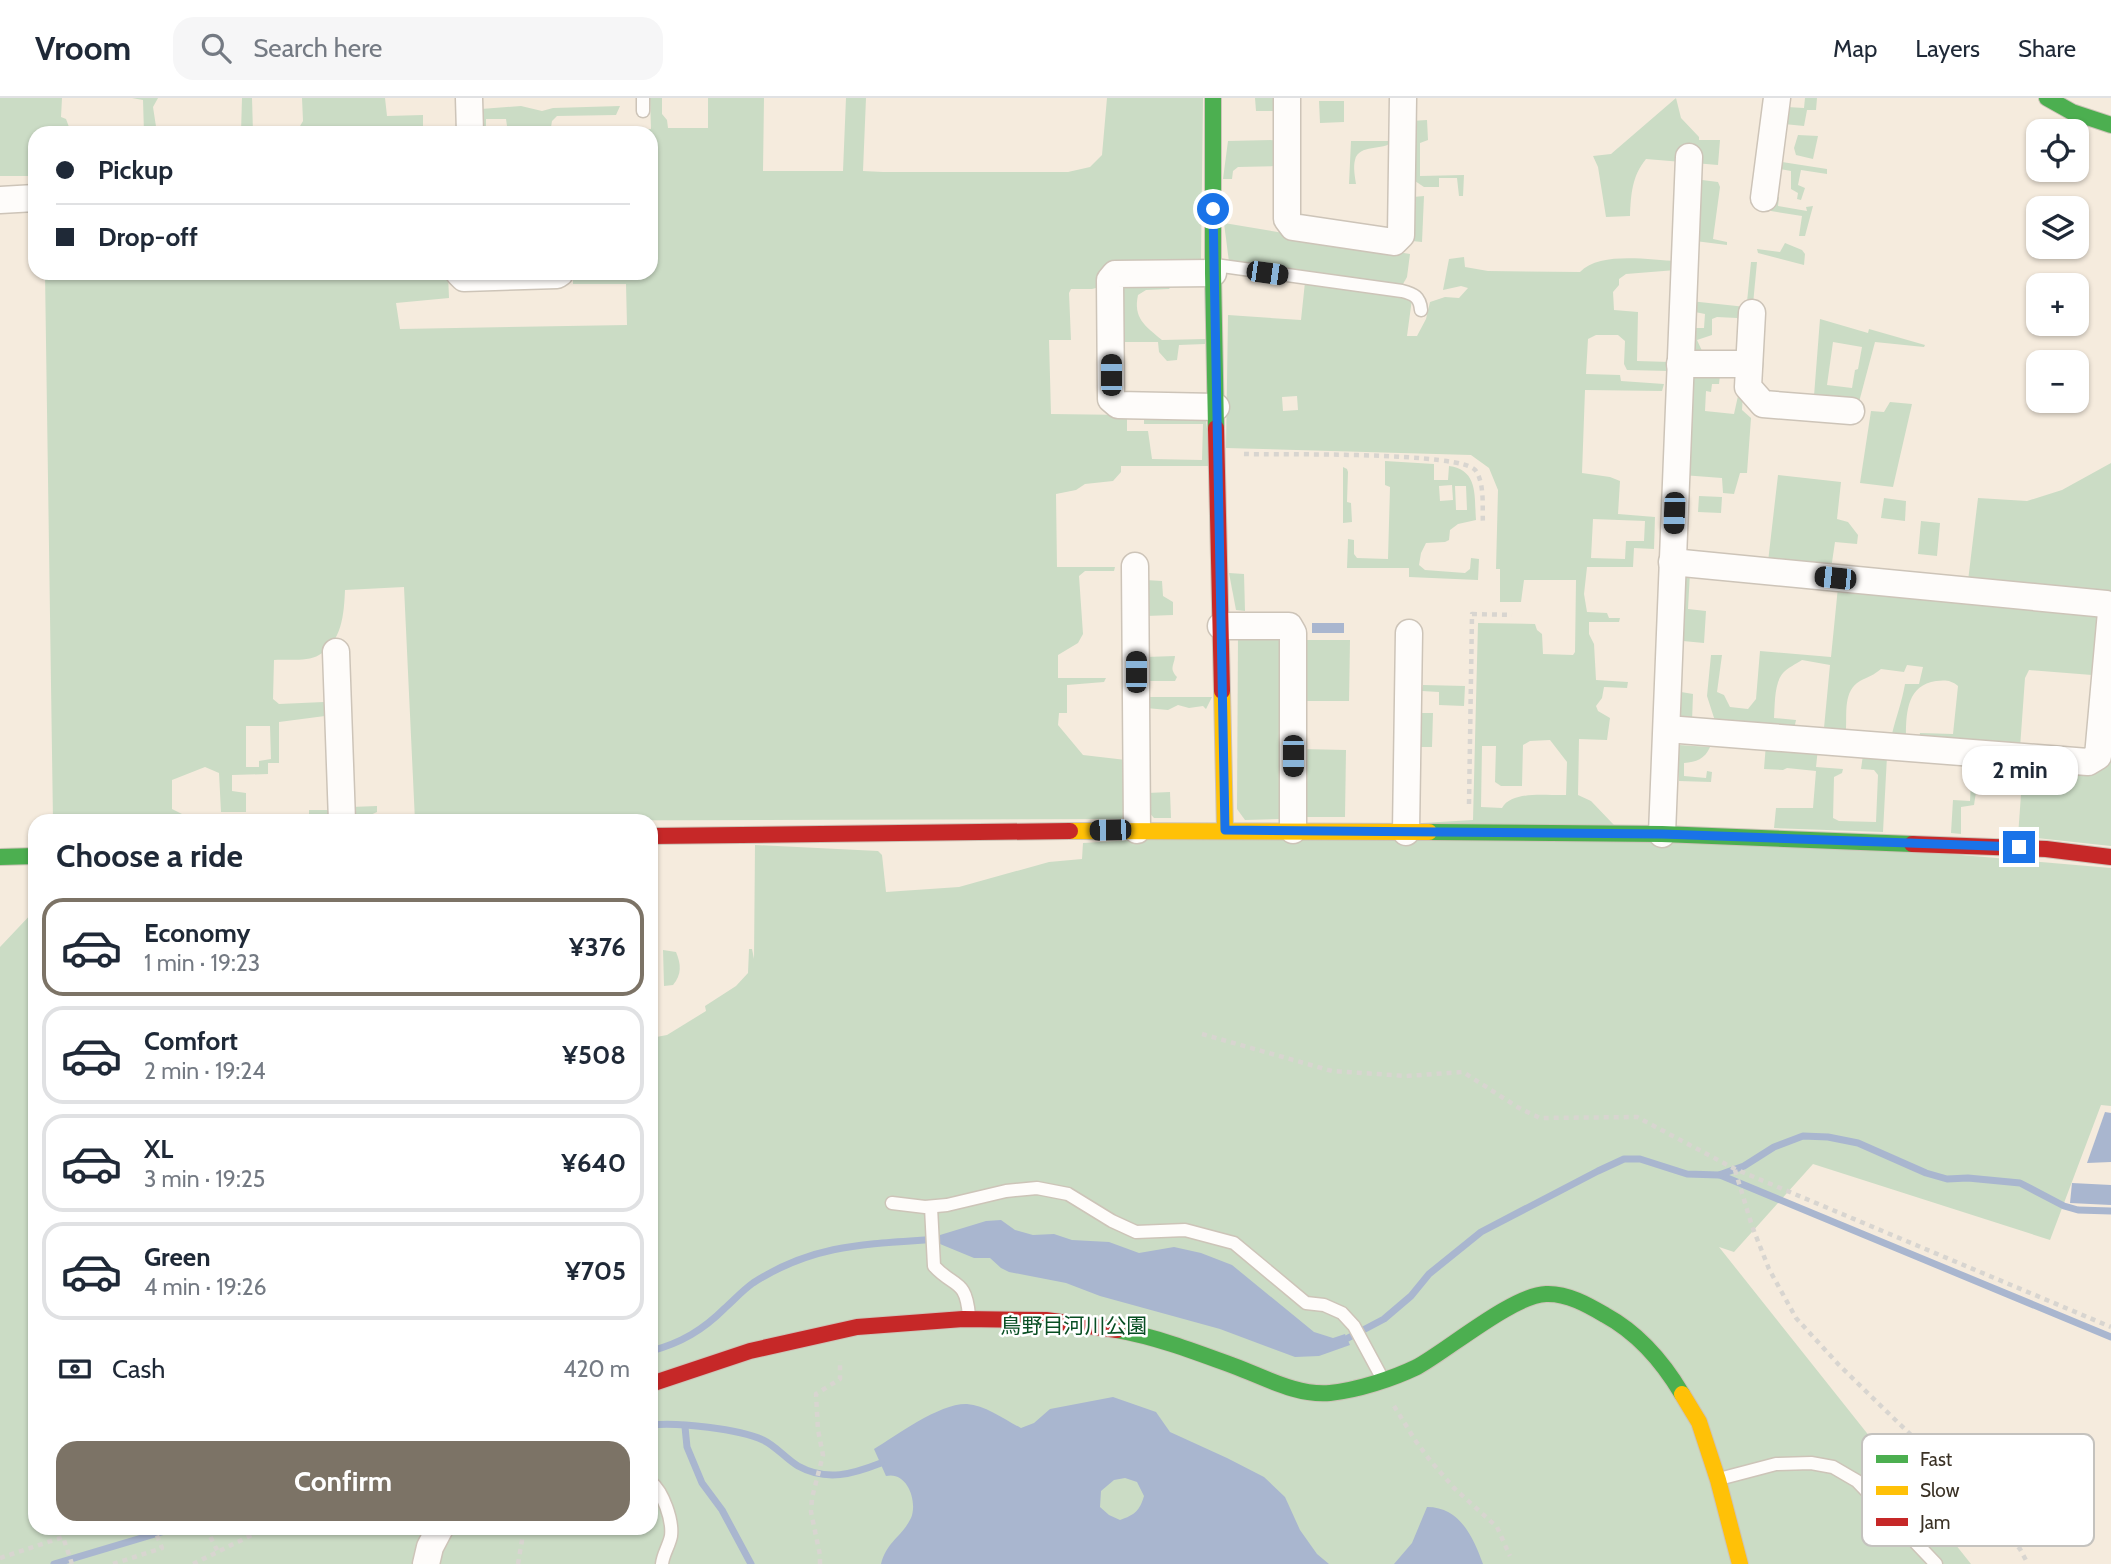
<!DOCTYPE html>
<html lang="en">
<head>
<meta charset="utf-8">
<style>
	:root { --surface:#fff; --page:#f6f6f7; --text:#1f2937; --muted:#747a83; --line:#e0e1e3; --accent:#7c7366 }
	body { margin:0; font-family:Cabin,"Noto Sans JP",sans-serif; background:var(--page); color:var(--text); height:100vh; display:flex; flex-direction:column; font-size:26px; white-space:nowrap }
	* { box-sizing:border-box; margin:0 }
	p { font-size:23px; color:var(--muted) }
	.icon { flex:none; width:38px; height:38px; fill:none; stroke:currentColor; stroke-width:2; stroke-linecap:round; stroke-linejoin:round }
	.map { position:relative; flex:1; overflow:hidden }
	.details { position:absolute; left:28px; top:716px; width:630px; height:721px; display:flex; flex-direction:column; background:var(--surface); border-radius:21px; box-shadow:0 2px 5px #0004 }
	.details>* { flex:none }
	.banner { position:absolute; left:28px; top:28px; width:630px; height:154px; border-radius:21px; box-shadow:0 2px 5px #0004; display:grid; align-content:center; height:154px; padding:0 28px; background:var(--surface) }
	.controls { position:absolute; left:2026px; top:21px; display:grid; gap:14px }
	.controls a { display:grid; place-items:center; width:63px; height:63px; border-radius:14px; background:var(--surface); box-shadow:0 2px 5px #0004; font-size:35px }
	.end { position:absolute; width:32px; height:32px; margin:-16px; border:9px solid #1a73e8; background:#fff; box-shadow:0 0 0 4px #fff }
	.from { border-radius:50% }
	.bubble { position:absolute; height:49px; border-radius:21px; background:var(--surface); box-shadow:0 2px 5px #0004; font-size:23px; font-weight:800; line-height:49px; text-align:center }
	.car { position:absolute; width:21px; height:42px; margin:-21px -10px; border-radius:9px; box-shadow:0 0 5px 2px #0007; background:linear-gradient(#222 24%,#8ab4d8 0 40%,#222 0 76%,#8ab4d8 0 86%,#222 0) }
	.banner b { display:flex; align-items:center; gap:24px; height:66px; font-size:26px }
	.banner b+b { border-top:2px solid var(--line) }
	.banner i { width:18px; height:18px; background:var(--text) }
	ul { padding:0; list-style:none }
	li { display:flex; align-items:center; gap:21px; height:98px; margin:0 14px 10px; padding:0 14px; border:4px solid var(--line); border-radius:21px }
	li div { flex:1 }
	li b { display:block; font-size:26px }
	li em { font-style:normal; font-weight:800 }
	li.active { border-color:var(--accent) }
	li>.icon { width:63px; height:63px; stroke-width:1.5 }
	h2 { padding:0 28px; font-size:32px; line-height:84px }
	.pay { display:flex; align-items:center; gap:18px; height:77px; padding:0 28px; font-size:26px }
	.pay p { margin-inline-start:auto }
	.primary-button { display:flex; gap:14px; margin-top:auto; padding:14px 28px }
	.primary-button a { flex:1; height:80px; border-radius:21px; background:var(--accent); color:#fff; font-size:28px; font-weight:800; line-height:80px; text-align:center }
	header { display:flex; align-items:center; gap:42px; box-sizing:border-box; height:98px; padding:0 35px; background:var(--surface); border-bottom:2px solid var(--line) }
	header strong { font-size:33px }
	nav { display:flex; gap:38px; margin-inline-start:auto; font-size:24px }
	.search { width:490px; height:63px; background:var(--page); display:flex; align-items:center; gap:18px; box-sizing:border-box; padding:0 24px; border-radius:21px; color:var(--muted); font-size:26px }
	.map>svg:first-child { display:block }
	.green { fill:#cbdcc5; fill-rule:evenodd }
	.water { fill:#a9b6cf; fill-rule:evenodd }
	.lines { fill:none; stroke-linecap:round; stroke-linejoin:round }
	.stream { stroke:#a9b6cf; stroke-width:7 }
	.lane-casing { stroke:#cdc4b8; stroke-width:15 }
	.street-casing { stroke:#cdc4b8; stroke-width:29 }
	.fast-casing { stroke:#cdc4b8; stroke-width:18 }
	.slow-casing { stroke:#cdc4b8; stroke-width:18 }
	.jam-casing { stroke:#cdc4b8; stroke-width:18 }
	.path { stroke:#d8d5d0; stroke-width:4.5; stroke-dasharray:5 5; stroke-linecap:butt }
	.lane { stroke:#fefcfa; stroke-width:12 }
	.street { stroke:#fefcfa; stroke-width:26 }
	.fast { stroke:#4caf50; stroke-width:16 }
	.slow { stroke:#ffc107; stroke-width:16 }
	.jam { stroke:#c62828; stroke-width:16 }
	.route { stroke:#1a73e8; stroke-width:9 }
	.labels { text-anchor:middle; dominant-baseline:central; stroke-width:5; stroke-linejoin:round; paint-order:stroke }
	.park-label { font-size:21px; fill:#084e23; stroke:#fff }
	.key { fill:#fff; stroke:#c4c2be; stroke-width:2 }
	.key-label { font-size:19px; fill:#3b3226 }
</style>
</head>
<body>
<header>
<strong>Vroom</strong>
<div class="search"><svg class="icon" aria-label="search" viewBox="0 0 24 24"><circle cx="10" cy="10" r="6"/><path d="M15 15l6 6"/></svg>Search here</div>
<nav><a>Map</a><a>Layers</a><a>Share</a></nav>
</header>
<div class="map">
<svg width="2111" height="1466" viewBox="0 0 2111 1466">
	<rect width="100%" height="100%" fill="#f5ebdd"/>
	<g class="green">
		<path d="M0,0H62L61,19L66,21L69,29L97,35H35V78H0Z"/>
		<path d="M132,0H158L153,9L157,35H144L143,2Z"/>
		<path d="M242,0H252L253,35H241Z"/>
		<path d="M302,0H385L387,18L423,17V35H296L303,23Z"/>
		<path d="M650,0H662V16L667,22L668,30H708V0H764L763,73H843L846,0H866L863,73L883,74H1068L1090,69L1102,57L1107,0H1203L1201,163L1092,191H1071L1069,195L1071,242H1049L1051,316L1127,317V333H1148L1152,361L1202,362L1203,326H1144V316H1205L1212,368H1121V374L1113,383L1085,386L1076,392L1056,396L1057,469H1115L1114,473H1085L1079,478L1083,536L1078,545L1058,557V580H1106L1104,584L1067,587V615H1059L1058,627L1083,657L1126,662L1129,713L1121,721L415,723L404,489L345,492C344,516 342,544 319,557C308,564 286,561 274,562L273,601L279,606L324,604L325,618L279,624V665H268V676L232,677V693L246,695V714H221L219,675L205,669L172,682V711L190,720L191,723H53L45,175H448L449,200L396,205L400,231L627,227L626,186H573V175H651V35H623V32L651,31ZM246,628H270L271,661L259,663V669H246Z"/>
		<path d="M1255,0H1276V13H1256Z"/>
		<path d="M1676,0L1681,20L1699,39V42H1720L1718,67L1646,61C1632,78 1631,96 1630,118L1606,119L1598,69L1593,58L1611,56Z"/>
		<path d="M1805,0H1817L1816,12H1807L1804,28L1784,26L1787,9L1804,10Z"/>
		<path d="M1319,3H1344V24L1320,25Z"/>
		<path d="M521,8L542,13L553,10L620,8L616,17L557,18L552,23L550,35H508L506,21H486V35H482L481,11Z"/>
		<path d="M1427,22L1428,42L1420,45V78L1464,77L1463,98H1459L1457,80H1439V89H1424L1412,81L1411,23Z"/>
		<path d="M1798,37L1818,38L1813,61L1796,57L1794,50Z"/>
		<path d="M1276,42L1277,68L1238,69L1233,73L1232,81H1223L1228,43Z"/>
		<path d="M1351,43H1393C1383,54 1359,45 1355,62C1353,69 1355,79 1356,86H1349Z"/>
		<path d="M1782,64L1827,71V76L1801,72L1798,87L1805,90L1801,102L1797,101L1798,95L1791,91V73L1780,71Z"/>
		<path d="M1694,81L1718,84L1720,89L1713,141L1727,144V147L1695,143Z"/>
		<path d="M1772,97L1779,99L1778,108L1807,113L1806,109L1813,108L1805,138H1799L1802,118L1771,113Z"/>
		<path d="M1424,98L1422,144L1412,143L1413,99Z"/>
		<path d="M1224,125L1410,156L1407,179L1403,186L1392,187L1229,164Z"/>
		<path d="M1785,145L1802,152L1805,156L1804,167L1758,155L1757,151L1780,154Z"/>
		<path d="M1464,159L1465,169L1488,173L1580,174C1600,153 1649,162 1677,163L1676,172L1626,176L1619,181V187L1613,194L1614,212L1638,214L1637,263L1670,264L1669,273L1627,272L1624,266L1625,243L1618,237H1596L1588,241L1586,276L1620,277L1621,283L1664,286L1662,293L1585,292L1582,375L1610,379L1620,383L1618,416L1655,419L1654,451L1634,450L1633,469H1587L1584,496L1587,514L1607,515L1609,520H1620L1619,524H1589V536L1594,546L1596,582L1628,584L1627,590L1604,589L1602,600L1596,608L1598,613L1610,620L1607,642L1579,641L1578,697L1591,703L1614,727L2111,770V1008L2101,1007L2050,1142L1813,1066L1734,1154L1719,1149L1971,1466H0V849L35,812V1430H651V940L667,937L706,913L705,908L736,888L748,875L749,851H752L754,861L755,747L878,753L882,757L886,794L959,789L1049,764L1082,761L1083,745L1473,722L1478,525L1535,526L1537,532L1542,536L1543,556L1573,557L1575,554L1576,482H1524L1521,504H1500V471H1496L1498,392L1489,370L1471,357L1226,350L1228,217L1301,222L1305,184L1412,201L1407,238H1417L1426,221L1430,204L1445,199L1459,200L1468,190L1461,188L1443,192L1449,161ZM1297,298L1298,312L1283,313L1282,299ZM1593,421L1645,423L1644,443H1626L1625,461L1591,460ZM1550,642L1567,664L1566,697C1548,698 1512,692 1502,710L1481,709L1482,648H1496L1495,684L1501,688H1522L1523,647L1530,643Z"/>
		<path d="M1751,164H1757L1753,206L1747,204Z"/>
		<path d="M1175,183L1169,191L1146,192L1138,197C1133,220 1145,228 1162,242L1206,241L1205,246L1179,247L1177,262L1167,263L1159,254L1158,244H1117L1123,184Z"/>
		<path d="M1690,203L1746,209L1740,225L1737,220L1717,219L1712,221V237L1697,242L1703,255L1694,260L1689,230H1704L1705,216L1690,213Z"/>
		<path d="M1820,221L1868,235L1869,231L1925,247L1924,249L1875,244L1859,304L1814,298ZM1833,244L1862,249L1858,271L1855,272L1852,290L1827,287Z"/>
		<path d="M1694,274L1744,279L1742,312L1751,320L1747,375H1740L1734,396L1723,395L1722,380L1682,377ZM1720,277L1742,280L1734,316L1705,313L1706,293L1711,294L1712,286H1719Z"/>
		<path d="M1890,304L1912,306L1893,389L1860,385L1871,313L1884,314Z"/>
		<path d="M1385,363L1434,366V382H1448L1449,368C1479,372 1474,399 1476,422L1458,426L1450,432L1449,442L1445,444L1426,445L1421,455L1419,467L1425,472L1465,475L1470,471L1471,460L1479,461L1478,482L1409,479V470H1347L1348,441L1354,442V456L1357,460L1388,461L1390,389L1385,387ZM1452,387L1453,402L1440,403L1439,388ZM1455,388H1466L1467,412H1456Z"/>
		<path d="M2111,365V522L2098,575L2092,577L2029,572L2025,580L2020,650L1919,640L1920,635L1953,636L1958,588C1951,582 1945,582 1936,583C1908,587 1906,613 1906,637L1892,636C1896,619 1902,604 1905,586H1919L1923,569L1907,567L1904,574L1881,571C1874,577 1868,579 1860,583C1843,593 1847,615 1846,632L1824,630L1830,567L1802,562C1796,566 1787,570 1783,575C1774,585 1775,607 1774,620L1796,622L1794,631L1715,623L1707,598L1711,557H1722L1717,594L1724,597L1730,609L1748,611L1756,601L1760,553L1831,559L1838,489L1968,483L1978,400L2027,403L2062,392Z"/>
		<path d="M1343,369L1347,371L1348,374L1347,404L1351,405L1352,424L1343,425Z"/>
		<path d="M1778,377L1841,384L1837,421L1848,424L1858,437L1857,446L1835,444L1831,471L1768,464Z"/>
		<path d="M1699,398L1722,399L1721,415L1698,414Z"/>
		<path d="M1884,400L1906,403L1905,423L1881,420Z"/>
		<path d="M1921,423L1940,425L1937,458L1918,456Z"/>
		<path d="M1690,474L1688,511L1706,513L1704,545L1683,543V478Z"/>
		<path d="M1229,475L1244,476L1245,513L1236,512Z"/>
		<path d="M1145,482L1162,483L1163,498L1173,504V517L1146,518Z"/>
		<path d="M1238,536H1276L1283,543L1286,711L1279,721L1245,722L1237,711Z"/>
		<path d="M1302,542H1350L1349,603H1302Z"/>
		<path d="M1175,558C1174,568 1169,570 1177,579L1175,583H1146V559Z"/>
		<path d="M1423,587L1465,588L1464,608L1439,607V594L1422,593Z"/>
		<path d="M1681,594L1693,596L1692,623L1687,624L1681,618Z"/>
		<path d="M1146,599H1212L1206,611L1203,608L1189,610L1178,607L1168,612L1146,610Z"/>
		<path d="M1420,615H1433L1432,649H1420Z"/>
		<path d="M1766,646L1818,650L1816,669L1843,671L1842,675L1834,679L1833,720L1839,723L1876,724L1878,677L1874,672L1861,671L1863,657L1887,658L1883,734L1774,730L1776,710H1813L1816,673L1787,670L1783,672L1764,671Z"/>
		<path d="M1679,647L1710,649C1705,661 1696,664 1684,665V678L1706,680L1707,673L1712,674L1711,684L1679,683Z"/>
		<path d="M1302,651L1346,652L1345,719H1307L1303,713Z"/>
		<path d="M2111,651V748L2018,738L2023,669Z"/>
		<path d="M1972,665L2001,667L2000,671L1980,669L1974,707L1961,709V736L1951,735L1953,702L1970,703Z"/>
		<path d="M1170,694L1171,720H1154L1147,712V695Z"/>
		<path d="M377,708V714L366,719V723H353L351,709Z"/>
		<path d="M309,712H332L333,723H309Z"/>
		<path d="M663,852L676,854C681,866 682,876 673,887L664,888Z"/>
	</g>
	<g class="water">
		<rect x="1312" y="525" width="32" height="10"/>
		<path d="M2105,1014L2111,1015V1064L2087,1065Z"/>
		<path d="M2072,1085L2111,1087V1107L2070,1105Z"/>
		<path d="M1001,1122L1015,1132L1033,1137L1054,1136L1072,1142L1109,1144L1139,1155L1174,1149L1201,1155L1232,1167L1314,1234L1333,1240L1345,1236L1350,1247L1319,1258L1295,1259L1220,1231L1100,1198L1066,1185L1009,1174L1001,1170L990,1160H974L940,1146V1137L986,1123Z"/>
		<path d="M1113,1299L1156,1314L1170,1334L1227,1360L1264,1379L1285,1399L1300,1432L1317,1456L1329,1466H881C887,1443 901,1440 911,1420C918,1403 907,1373 886,1378L874,1351C897,1337 940,1305 967,1306C985,1307 1005,1322 1021,1330L1034,1325L1050,1311ZM1125,1380L1137,1384L1144,1398C1140,1412 1135,1417 1120,1422L1109,1417L1100,1409L1101,1393L1114,1382Z"/>
		<path d="M1427,1409C1460,1409 1473,1439 1483,1466H1394L1412,1445Z"/>
	</g>
	<g class="lines">
		<g class="stream">
			<path d="M1720,1077L2111,1239"/>
			<path d="M1348,1240L1384,1221L1411,1198L1429,1176L1481,1134L1598,1073L1624,1061H1640L1687,1076L1719,1077L1744,1068L1774,1049L1803,1038L1828,1039L1858,1045L1926,1075L1947,1081L1968,1080L2020,1085L2064,1108L2078,1112L2111,1113"/>
			<path d="M651,1253C681,1245 703,1232 725,1210C734,1202 743,1192 753,1185C815,1145 869,1146 940,1141"/>
			<path d="M651,1327C678,1324 739,1331 763,1342C776,1348 786,1361 798,1368C827,1384 853,1376 881,1365"/>
			<path d="M685,1329L687,1349L702,1385L722,1412L751,1466"/>
			<path d="M54,1466L175,1430"/>
		</g>
		<g class="lane-casing">
			<g id="lane">
				<path d="M643,13V0"/>
				<path d="M1215,167L1402,193C1414,196 1420,199 1421,212"/>
				<path d="M892,1105L925,1109L947,1107L1006,1093L1037,1090L1068,1096L1112,1123L1136,1134L1185,1132L1234,1145L1306,1205L1324,1207L1342,1215L1354,1228L1381,1278"/>
				<path d="M931,1109L934,1168C954,1190 966,1180 969,1218"/>
				<path d="M1719,1381L1776,1366L1811,1365L1833,1369L1857,1383L1936,1466"/>
				<path d="M651,1384C663,1394 673,1422 671,1438C669,1448 663,1456 662,1466"/>
			</g>
		</g>
		<g class="street-casing">
			<g id="street">
				<path d="M469,0L470,35"/>
				<path d="M1287,0V121L1293,129L1394,144L1401,137L1403,0"/>
				<path d="M1764,100L1777,0"/>
				<path d="M0,102L35,100"/>
				<path d="M459,175L464,180L557,177L560,175"/>
				<path d="M1213,175L1115,176L1110,182L1111,301L1118,307L1216,309"/>
				<path d="M1752,215L1748,289L1763,306L1851,313"/>
				<path d="M1680,266H1749"/>
				<path d="M1672,464L2106,506L2111,512"/>
				<path d="M1135,468L1137,732"/>
				<path d="M1221,528H1289L1293,535V732"/>
				<path d="M336,554L342,723"/>
				<path d="M1667,631L2088,664L2098,658L2111,514"/>
				<path d="M1406,734L1409,535"/>
				<path d="M1662,736L1689,59"/>
				<path d="M426,1466L430,1449L440,1430"/>
			</g>
		</g>
		<g class="fast-casing">
			<g id="fast">
				<path d="M1213,0V175L1216,330"/>
				<path d="M2047,0L2072,14L2111,27"/>
				<path d="M1429,734L1662,736L1912,746"/>
				<path d="M0,759L35,758"/>
				<path d="M1117,1232C1157,1239 1196,1254 1234,1268C1264,1279 1297,1298 1330,1295C1358,1292 1392,1281 1417,1269C1448,1252 1513,1197 1546,1196C1567,1195 1588,1207 1605,1217C1638,1235 1663,1264 1682,1296"/>
			</g>
		</g>
		<g class="slow-casing">
			<g id="slow">
				<path d="M1222,593L1225,732"/>
				<path d="M1070,733L1429,734"/>
				<path d="M1682,1296L1699,1324L1718,1382L1740,1466"/>
			</g>
		</g>
		<g class="jam-casing">
			<g id="jam">
				<path d="M1216,330L1222,593"/>
				<path d="M651,738L1070,733"/>
				<path d="M1912,746L2046,751L2111,759"/>
				<path d="M651,1286L750,1253L857,1229L963,1221L1046,1222L1117,1232"/>
			</g>
		</g>
		<g class="path">
			<path d="M1244,356C1276,357 1464,353 1476,373C1485,387 1482,410 1483,426"/>
			<path d="M1469,706L1472,516L1512,517"/>
			<path d="M1202,936L1332,973L1406,978L1463,974L1519,1010L1540,1020L1637,1019L1735,1071L2111,1229"/>
			<path d="M1735,1072L1752,1128L1769,1171L1796,1220L1839,1267L1995,1419L2020,1451L2028,1466"/>
			<path d="M1394,1308L1415,1342L1429,1361L1454,1390L1497,1429L1510,1458"/>
			<path d="M206,1430L218,1454"/>
			<path d="M0,1460L63,1439L72,1466"/>
			<path d="M113,1466L162,1450L154,1430"/>
			<path d="M193,1466L266,1430"/>
			<path d="M518,1466L524,1430"/>
			<path d="M820,1466V1457L811,1414L812,1400L823,1357L818,1332L816,1296L840,1281V1262"/>
		</g>
		<use href="#lane" class="lane"/>
		<use href="#street" class="street"/>
		<use href="#fast" class="fast"/>
		<use href="#slow" class="slow"/>
		<use href="#jam" class="jam"/>
	</g>
	<g class="lines">
		<path class="route" d="M1213,111L1225,732L1662,736L2019,749"/>
	</g>
	<g class="labels">
		<g class="park-label">
			<text x="1074" y="1227">鳥野目河川公園</text>
		</g>
	</g>
	<rect x="1862" y="1336" width="232" height="112" rx="10" class="key"/>
	<rect x="1876" y="1357" width="32" height="8" fill="#4caf50"/>
	<rect x="1876" y="1388" width="32" height="9" fill="#ffc107"/>
	<rect x="1876" y="1420" width="32" height="8" fill="#c62828"/>
	<g class="key-label">
		<text x="1920" y="1368">Fast</text>
		<text x="1920" y="1399">Slow</text>
		<text x="1920" y="1431">Jam</text>
	</g>
</svg>
<div class="controls">
<a><svg class="icon" aria-label="locate" viewBox="0 0 24 24"><circle cx="12" cy="12" r="6"/><path d="M12 2v4M12 18v4M2 12h4M18 12h4"/></svg></a>
<a><svg class="icon" aria-label="layers" viewBox="0 0 24 24"><path d="M12 4l9 5-9 5-9-5zM3 14l9 5 9-5"/></svg></a>
<a>+</a>
<a>−</a>
</div>
<i class="end from" style="left:1213px;top:111px"></i>
<i class="end" style="left:2019px;top:749px"></i>
<div class="bubble" style="left:1962px;top:648px;width:116px">2 min</div>
<i class="car" style="left:1267px;top:175px;rotate:98deg"></i>
<i class="car" style="left:1111px;top:277px;rotate:0deg"></i>
<i class="car" style="left:1674px;top:415px;rotate:182deg"></i>
<i class="car" style="left:1835px;top:480px;rotate:276deg"></i>
<i class="car" style="left:1136px;top:574px;rotate:0deg"></i>
<i class="car" style="left:1293px;top:658px;rotate:180deg"></i>
<i class="car" style="left:1110px;top:732px;rotate:269deg"></i>
<div class="banner">
<b><i class="from"></i>Pickup</b>
<b><i></i>Drop-off</b>
</div>
<section class="details">
<h2>Choose a ride</h2>
<ul>
<li class="active"><svg class="icon" aria-label="car" viewBox="0 0 24 24"><path d="M5 17H2v-5l4-1 3-4h7l3 4 3 1v5h-3M9 17h6M6 11h13"/><circle cx="7" cy="17" r="2"/><circle cx="17" cy="17" r="2"/></svg><div><b>Economy</b><p>1 min · 19:23</p></div><em>¥376</em></li>
<li><svg class="icon" aria-label="car" viewBox="0 0 24 24"><path d="M5 17H2v-5l4-1 3-4h7l3 4 3 1v5h-3M9 17h6M6 11h13"/><circle cx="7" cy="17" r="2"/><circle cx="17" cy="17" r="2"/></svg><div><b>Comfort</b><p>2 min · 19:24</p></div><em>¥508</em></li>
<li><svg class="icon" aria-label="car" viewBox="0 0 24 24"><path d="M5 17H2v-5l4-1 3-4h7l3 4 3 1v5h-3M9 17h6M6 11h13"/><circle cx="7" cy="17" r="2"/><circle cx="17" cy="17" r="2"/></svg><div><b>XL</b><p>3 min · 19:25</p></div><em>¥640</em></li>
<li><svg class="icon" aria-label="car" viewBox="0 0 24 24"><path d="M5 17H2v-5l4-1 3-4h7l3 4 3 1v5h-3M9 17h6M6 11h13"/><circle cx="7" cy="17" r="2"/><circle cx="17" cy="17" r="2"/></svg><div><b>Green</b><p>4 min · 19:26</p></div><em>¥705</em></li>
</ul>
<div class="pay"><svg class="icon" aria-label="cash" viewBox="0 0 24 24"><path d="M3 7h18v10H3z"/><circle cx="12" cy="12" r="2"/></svg>Cash<p>420 m</p></div>
<div class="primary-button"><a>Confirm</a></div>
</section>
</div>
</body>
</html>
